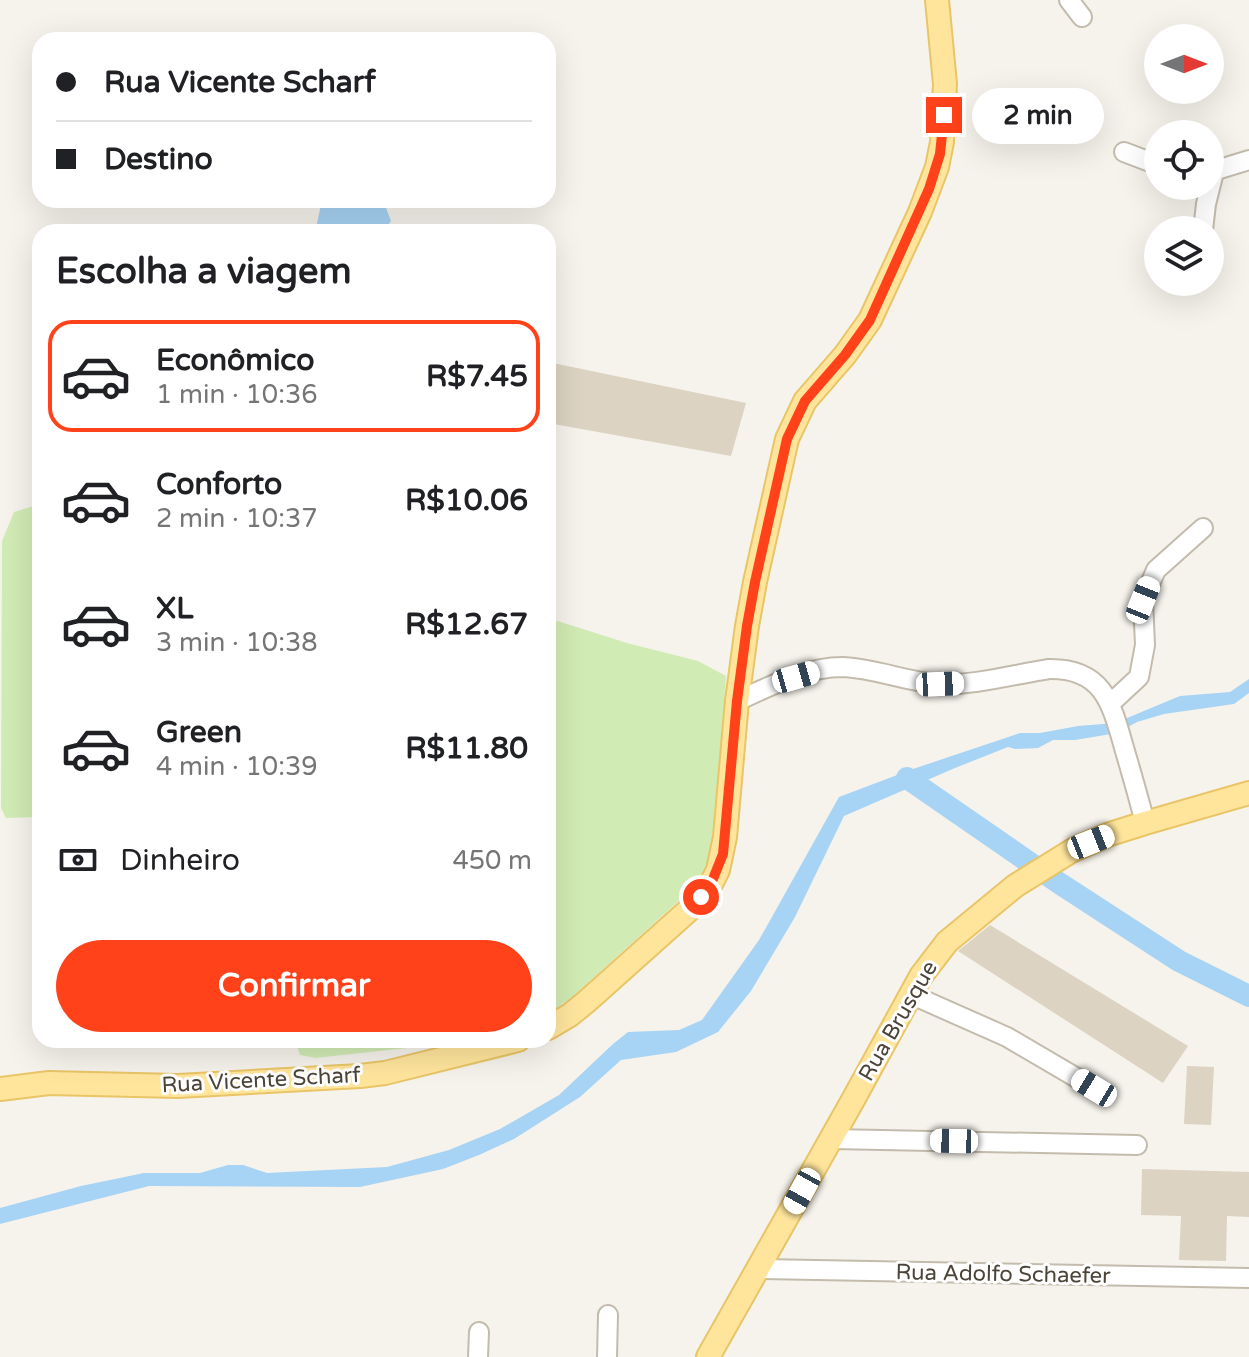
<!DOCTYPE html>
<html lang="pt">
<head>
<meta charset="utf-8">
<style>
	:root { --surface:#fff; --page:#f2f2f2; --text:#202124; --muted:#757577; --line:#e0e0e0; --accent:#ff421a }
	body { margin:0; font-family:"Varela Round",sans-serif; background:var(--page); color:var(--text); height:100vh; display:flex; flex-direction:column; font-size:30px; white-space:nowrap }
	* { box-sizing:border-box; margin:0 }
	p { font-size:26px; color:var(--muted) }
	.icon { flex:none; width:44px; height:44px; fill:none; stroke:currentColor; stroke-width:2; stroke-linecap:round; stroke-linejoin:round }
	.map { position:relative; flex:1; overflow:hidden }
	.side { position:absolute; left:32px; top:224px; width:524px; height:824px; display:flex; flex-direction:column; background:var(--surface); border-radius:24px; box-shadow:0 8px 32px #0002 }
	.side>* { flex:none }
	.hud { position:absolute; left:32px; top:32px; width:524px; height:176px; border-radius:24px; box-shadow:0 8px 32px #0002; display:grid; align-content:center; height:176px; padding:0 24px; background:var(--surface) }
	.needle { width:52px; rotate:90deg }
	.controls { position:absolute; left:1144px; top:24px; display:grid; gap:16px }
	.controls a { display:grid; place-items:center; width:80px; height:80px; border-radius:50%; background:var(--surface); box-shadow:0 8px 32px #0002; font-size:40px }
	.end { position:absolute; width:36px; height:36px; margin:-18px; border:10px solid #ff421a; background:#fff; box-shadow:0 0 0 4px #fff }
	.from { border-radius:50% }
	.bubble { position:absolute; height:56px; border-radius:28px; background:var(--surface); box-shadow:0 8px 32px #0002; font-size:26px; font-weight:700; line-height:56px; text-align:center }
	.car { position:absolute; width:24px; height:48px; margin:-24px -12px; border-radius:10px; box-shadow:0 0 6px 2px #0007; background:linear-gradient(#fff 24%,#345 0 40%,#fff 0 76%,#345 0 86%,#fff 0) }
	.hud b { display:flex; align-items:center; gap:28px; height:76px; font-size:30px }
	.hud b+b { border-top:2px solid var(--line) }
	.hud i { width:20px; height:20px; background:var(--text) }
	ul { padding:0; list-style:none }
	li { display:flex; align-items:center; gap:24px; height:112px; margin:0 16px 12px; padding:0 8px; border:4px solid transparent; border-radius:24px }
	li div { flex:1 }
	li b { display:block; font-size:30px }
	li em { font-style:normal; font-weight:700 }
	li.on { border-color:var(--accent) }
	li>.icon { width:72px; height:72px; stroke-width:1.5 }
	h2 { padding:0 24px; font-size:36px; line-height:96px }
	.pay { display:flex; align-items:center; gap:20px; height:88px; padding:0 24px; font-size:30px }
	.pay p { margin-inline-start:auto }
	.primary-button { display:flex; gap:16px; margin-top:auto; padding:16px 24px }
	.primary-button a { flex:1; height:92px; border-radius:48px; background:var(--accent); color:#fff; font-size:32px; font-weight:700; line-height:92px; text-align:center }
	.map>svg:first-child { display:block }
	.green { fill:#d1ebb4 }
	.water { fill:#a7d3f4 }
	.lines { fill:none; stroke-linecap:round; stroke-linejoin:round }
	.river { stroke:#a7d3f4; stroke-width:22 }
	.building { fill:#dcd3c3 }
	.minor-casing { stroke:#c3bcad; stroke-width:22 }
	.major-casing { stroke:#e9c567; stroke-width:26 }
	.minor { stroke:#fff; stroke-width:18 }
	.major { stroke:#ffe59c; stroke-width:22 }
	.route { stroke:#ff421a; stroke-width:10 }
	.labels { text-anchor:middle; dominant-baseline:central; stroke-width:6; stroke-linejoin:round; paint-order:stroke }
	.street-label { font-size:22px; fill:#4b4438; stroke:#fff }
</style>
</head>
<body>
<div class="map">
<svg width="1249" height="1357" viewBox="0 0 1249 1357">
	<rect width="100%" height="100%" fill="#f6f3ec"/>
	<g class="green">
		<path d="M40,504V817L6,818L1,808L2,541L14,512Z"/>
		<path d="M548,618L627,643L698,661L726,676L716,843L704,872L683,897L572,997L548,1014Z"/>
		<path d="M295,1040H458L435,1045L315,1058L300,1055Z"/>
	</g>
	<g class="water">
		<path d="M322,200H383L391,221L383,232H319L316,228Z"/>
		<path d="M1249,679V693L1234,704L1164,714L1137,722L1117,733L1075,740H1053L1038,748L1015,749L1008,747L955,768L844,816L795,917L751,991L718,1032L676,1052L621,1060L580,1097L514,1139L479,1155L443,1169L360,1187L149,1186L0,1224V1208L81,1186L144,1173H200L228,1165H243L267,1173L387,1167L449,1150L500,1129L559,1095L613,1044L628,1032L679,1030L702,1020L759,940L839,797L913,769L1020,733H1040L1078,726L1115,723L1180,696L1230,692Z"/>
	</g>
	<g class="lines">
		<path class="river" d="M907,778L1059,883L1179,961L1249,996"/>
	</g>
	<g class="building">
		<path d="M548,362L746,403L731,456L548,423Z"/>
		<path d="M990,925L1188,1046L1163,1083L958,951Z"/>
		<path d="M1187,1066L1214,1067L1211,1125L1184,1124Z"/>
		<path d="M1142,1169L1249,1172V1217L1227,1216L1226,1261L1179,1260L1181,1216L1141,1215Z"/>
	</g>
	<g class="lines">
		<g class="minor-casing">
			<g id="minor">
				<path d="M1069,0L1082,17"/>
				<path d="M1124,152L1158,165"/>
				<path d="M1210,172L1249,160"/>
				<path d="M1203,230L1206,204L1214,172"/>
				<path d="M1191,283V282"/>
				<path d="M737,701C769,687 805,667 842,667C875,668 906,682 939,684C972,686 1016,674 1049,669C1105,668 1112,706 1125,751C1132,775 1139,799 1145,823"/>
				<path d="M1111,703L1139,677L1145,645L1143,600L1156,570L1203,528"/>
				<path d="M910,994L1007,1037L1094,1088"/>
				<path d="M832,1139L1137,1145"/>
				<path d="M758,1269L1249,1278"/>
				<path d="M478,1357L479,1332"/>
				<path d="M607,1357L608,1315"/>
			</g>
		</g>
		<g class="major-casing">
			<g id="major">
				<path d="M548,1028L570,1015L586,1002L690,909L711,884L718,870L725,837L737,701L747,626L755,582L787,439L805,401L845,355L870,320L920,212L937,167L942,142L945,84L937,0"/>
				<path d="M0,1089L49,1083L178,1086L360,1076L385,1073L518,1040"/>
				<path d="M708,1357L853,1100L921,976L947,942L1015,886L1073,850L1110,834L1145,823L1249,793"/>
			</g>
		</g>
		<use href="#minor" class="minor"/>
		<use href="#major" class="major"/>
	</g>
	<g class="lines">
		<path class="route" d="M701,897L711,884L723,854L737,701L747,626L755,582L787,439L805,401L845,355L870,320L929,189L940,154L944,115"/>
	</g>
	<g class="labels">
		<g class="street-label">
			<text transform="translate(898 1021) rotate(-60)">Rua Brusque</text>
			<text transform="translate(261 1080) rotate(-3)">Rua Vicente Scharf</text>
			<text transform="translate(1003 1274) rotate(1)">Rua Adolfo Schaefer</text>
		</g>
	</g>
</svg>
<div class="controls">
<a><svg class="needle" viewBox="-14 -14 28 28"><path d="M0-13l5 13h-10z" fill="#e53935"/><path d="M0 13l5-13h-10z" fill="#757577"/></svg></a>
<a><svg class="icon" aria-label="locate" viewBox="0 0 24 24"><circle cx="12" cy="12" r="6"/><path d="M12 2v4M12 18v4M2 12h4M18 12h4"/></svg></a>
<a><svg class="icon" aria-label="layers" viewBox="0 0 24 24"><path d="M12 4l9 5-9 5-9-5zM3 14l9 5 9-5"/></svg></a>
</div>
<i class="end from" style="left:701px;top:897px"></i>
<i class="end" style="left:944px;top:115px"></i>
<div class="bubble" style="left:972px;top:88px;width:132px">2 min</div>
<i class="car" style="left:1143px;top:600px;rotate:22deg"></i>
<i class="car" style="left:796px;top:677px;rotate:74deg"></i>
<i class="car" style="left:940px;top:684px;rotate:88deg"></i>
<i class="car" style="left:1091px;top:842px;rotate:68deg"></i>
<i class="car" style="left:1094px;top:1088px;rotate:301deg"></i>
<i class="car" style="left:954px;top:1141px;rotate:271deg"></i>
<i class="car" style="left:802px;top:1191px;rotate:209deg"></i>
<div class="hud">
<b><i class="from"></i>Rua Vicente Scharf</b>
<b><i></i>Destino</b>
</div>
<section class="side">
<h2>Escolha a viagem</h2>
<ul>
<li class="on"><svg class="icon" aria-label="car" viewBox="0 0 24 24"><path d="M5 17H2v-5l4-1 3-4h7l3 4 3 1v5h-3M9 17h6M6 11h13"/><circle cx="7" cy="17" r="2"/><circle cx="17" cy="17" r="2"/></svg><div><b>Econômico</b><p>1 min · 10:36</p></div><em>R$7.45</em></li>
<li><svg class="icon" aria-label="car" viewBox="0 0 24 24"><path d="M5 17H2v-5l4-1 3-4h7l3 4 3 1v5h-3M9 17h6M6 11h13"/><circle cx="7" cy="17" r="2"/><circle cx="17" cy="17" r="2"/></svg><div><b>Conforto</b><p>2 min · 10:37</p></div><em>R$10.06</em></li>
<li><svg class="icon" aria-label="car" viewBox="0 0 24 24"><path d="M5 17H2v-5l4-1 3-4h7l3 4 3 1v5h-3M9 17h6M6 11h13"/><circle cx="7" cy="17" r="2"/><circle cx="17" cy="17" r="2"/></svg><div><b>XL</b><p>3 min · 10:38</p></div><em>R$12.67</em></li>
<li><svg class="icon" aria-label="car" viewBox="0 0 24 24"><path d="M5 17H2v-5l4-1 3-4h7l3 4 3 1v5h-3M9 17h6M6 11h13"/><circle cx="7" cy="17" r="2"/><circle cx="17" cy="17" r="2"/></svg><div><b>Green</b><p>4 min · 10:39</p></div><em>R$11.80</em></li>
</ul>
<div class="pay"><svg class="icon" aria-label="cash" viewBox="0 0 24 24"><path d="M3 7h18v10H3z"/><circle cx="12" cy="12" r="2"/></svg>Dinheiro<p>450 m</p></div>
<div class="primary-button"><a>Confirmar</a></div>
</section>
</div>
</body>
</html>
